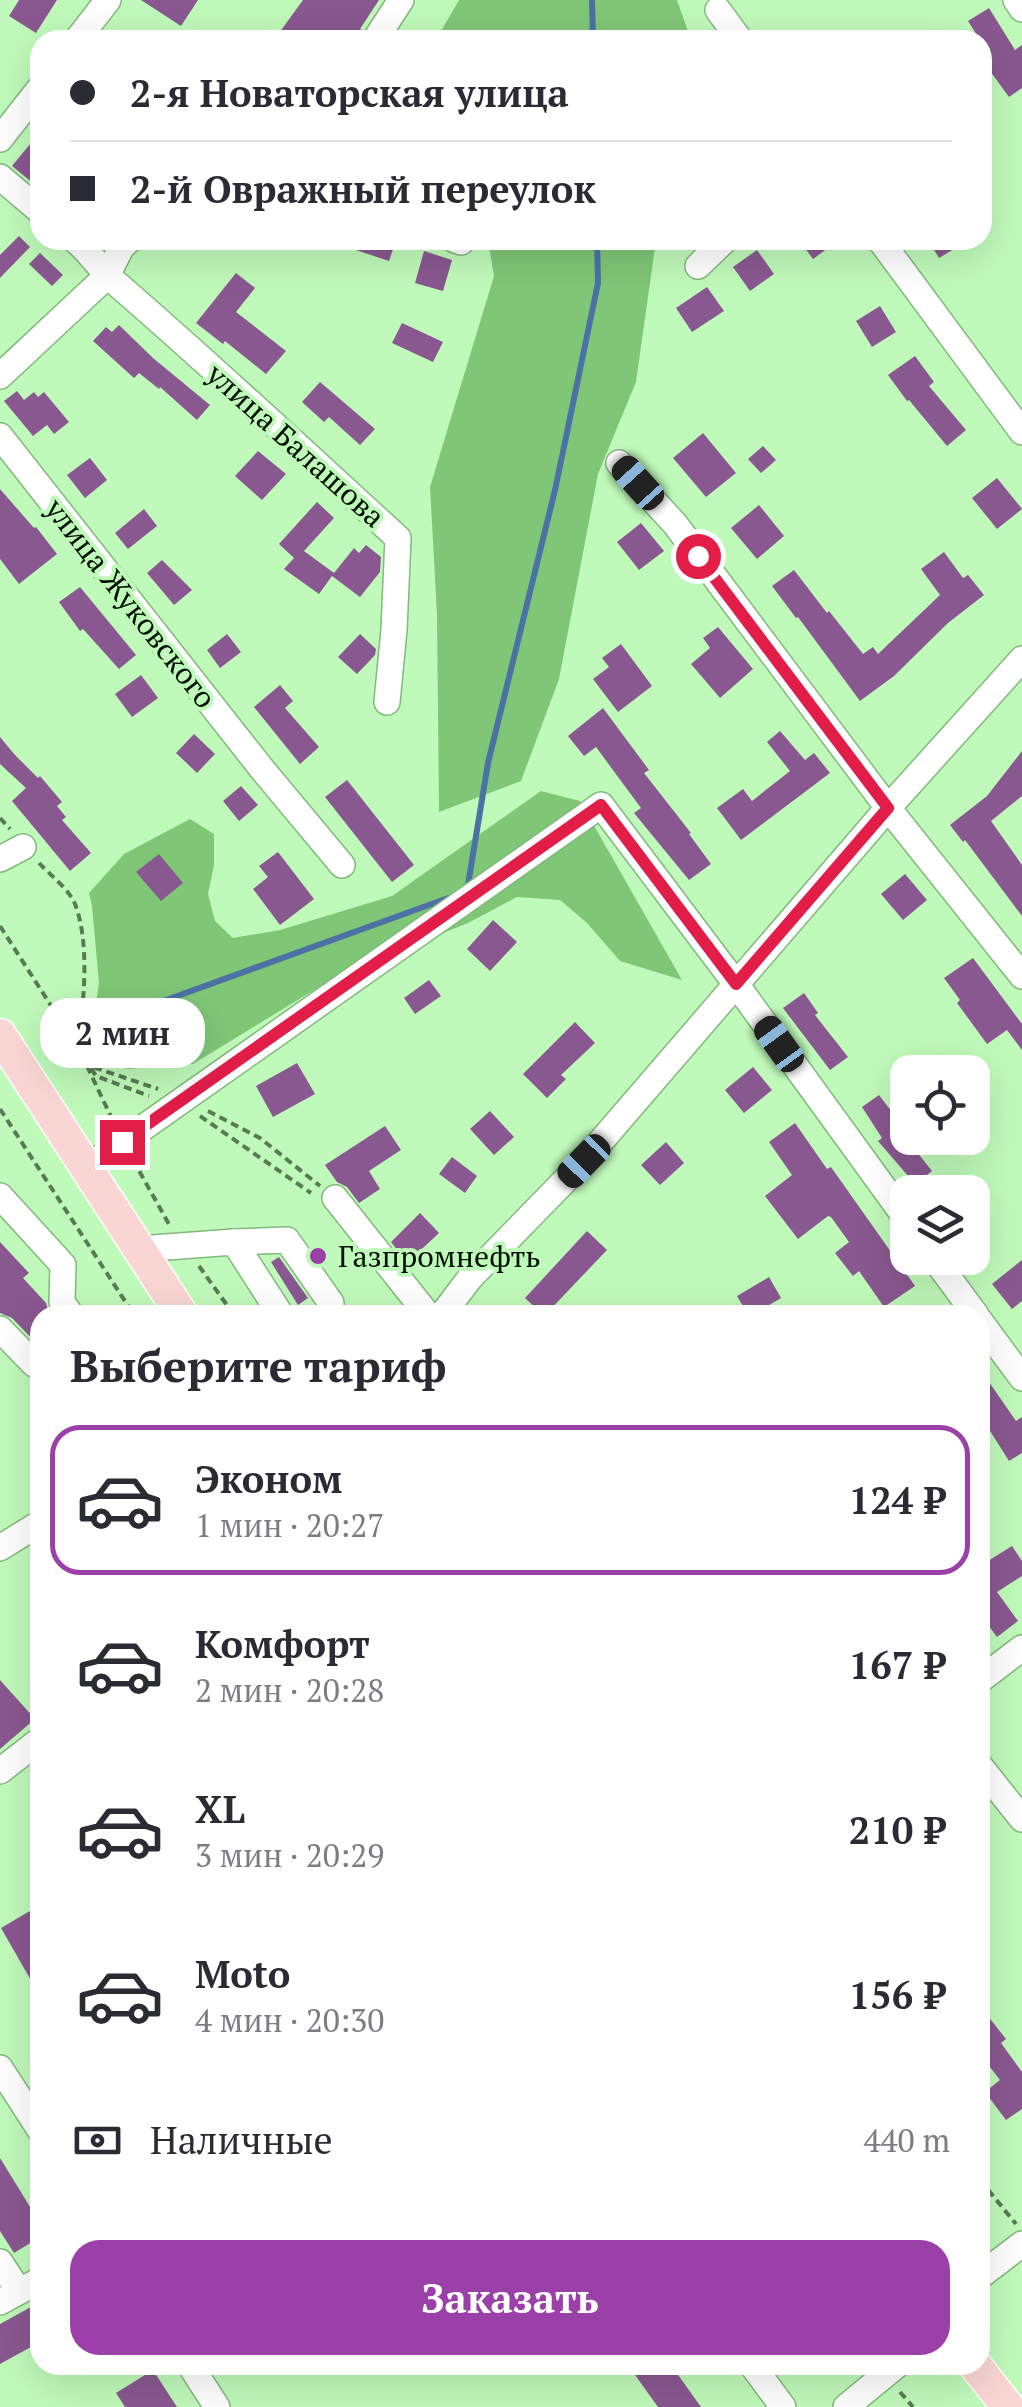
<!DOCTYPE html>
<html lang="ru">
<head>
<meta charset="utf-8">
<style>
	:root { --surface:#fff; --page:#f7f7f7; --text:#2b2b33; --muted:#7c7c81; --line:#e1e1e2; --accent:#9b3fa9 }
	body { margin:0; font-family:"PT Serif",serif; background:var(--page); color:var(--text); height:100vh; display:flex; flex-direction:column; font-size:38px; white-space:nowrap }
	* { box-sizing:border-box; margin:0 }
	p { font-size:32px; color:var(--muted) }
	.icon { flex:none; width:55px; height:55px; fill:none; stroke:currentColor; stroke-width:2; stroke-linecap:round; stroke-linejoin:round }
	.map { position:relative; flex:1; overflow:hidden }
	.side { position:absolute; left:30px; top:1305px; width:960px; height:1070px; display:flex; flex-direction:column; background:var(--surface); border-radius:30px; box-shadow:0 10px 40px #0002 }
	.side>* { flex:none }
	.top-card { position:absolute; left:30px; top:30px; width:962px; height:220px; border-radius:30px; box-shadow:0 10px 40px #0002; display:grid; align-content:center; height:220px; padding:0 40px; background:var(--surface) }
	.buttons { position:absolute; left:890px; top:1055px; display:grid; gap:20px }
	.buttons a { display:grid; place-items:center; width:100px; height:100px; border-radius:20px; background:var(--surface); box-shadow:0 10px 40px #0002; font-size:50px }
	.end { position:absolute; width:45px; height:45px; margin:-22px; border:12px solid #e11d48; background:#fff; box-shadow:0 0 0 5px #fff }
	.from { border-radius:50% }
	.bubble { position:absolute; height:70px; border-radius:30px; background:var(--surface); box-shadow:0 10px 40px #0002; font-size:32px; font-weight:600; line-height:70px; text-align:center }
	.car { position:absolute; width:30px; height:60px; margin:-30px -15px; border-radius:12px; box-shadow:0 0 8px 2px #0007; background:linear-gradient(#222 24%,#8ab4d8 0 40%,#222 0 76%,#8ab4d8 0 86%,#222 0) }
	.top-card b { display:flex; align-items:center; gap:35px; height:95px; font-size:38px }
	.top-card b+b { border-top:2px solid var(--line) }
	.top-card i { width:25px; height:25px; background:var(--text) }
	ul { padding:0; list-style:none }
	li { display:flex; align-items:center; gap:30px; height:150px; margin:0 20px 15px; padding:0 20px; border:5px solid transparent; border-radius:30px }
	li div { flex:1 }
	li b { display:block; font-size:38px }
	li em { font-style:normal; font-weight:600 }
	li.selected { border-color:var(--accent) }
	li>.icon { width:90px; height:90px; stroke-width:1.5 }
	h2 { padding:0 40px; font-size:45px; line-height:120px }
	.pay { display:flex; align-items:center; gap:25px; height:110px; padding:0 40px; font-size:38px }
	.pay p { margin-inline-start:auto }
	.action { display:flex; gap:20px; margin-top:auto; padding:20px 40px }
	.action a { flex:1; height:115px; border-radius:30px; background:var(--accent); color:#fff; font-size:40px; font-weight:600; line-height:115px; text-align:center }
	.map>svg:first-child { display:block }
	.forest { fill:#7fc777 }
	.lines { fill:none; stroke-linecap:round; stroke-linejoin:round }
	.stream { stroke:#4d71a5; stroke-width:6 }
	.building { fill:#8a5891 }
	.minor-casing { stroke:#82b97c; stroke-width:28 }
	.major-casing { stroke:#fff; stroke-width:35 }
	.path { stroke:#587b55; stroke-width:4; stroke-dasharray:8 5; stroke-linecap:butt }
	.minor { stroke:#fff; stroke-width:25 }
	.major { stroke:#f9d6d4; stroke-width:32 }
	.route { stroke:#e11d48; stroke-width:12 }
	.poi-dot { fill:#9b3fa9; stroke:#c0faba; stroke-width:4 }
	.labels { text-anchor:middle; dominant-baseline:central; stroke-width:8; stroke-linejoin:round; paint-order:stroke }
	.street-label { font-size:30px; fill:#010; stroke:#c0faba }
	.poi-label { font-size:30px; fill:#010; stroke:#c0faba; text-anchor:start }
</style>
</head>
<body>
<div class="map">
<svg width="1022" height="2407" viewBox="0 0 1022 2407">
	<rect width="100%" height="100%" fill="#c0faba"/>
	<g class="forest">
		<path d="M459,0H677L691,40H436Z"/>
		<path d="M488,240H656L636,382L598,474L559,679L521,781L439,812L437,615L430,487L494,276Z"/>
		<path d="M541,791L580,801L682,980L620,961L587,923L560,900L517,897L468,923L337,976L193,1064L128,1069L116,1065L93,1024L99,983L92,906L89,893L124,854L190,819L214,834V865L208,894L215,921L233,938L280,930L392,896Z"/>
	</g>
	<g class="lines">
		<g class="stream">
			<path d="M592,0L593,40"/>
			<path d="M467,891L488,763L555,490L598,283L597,240"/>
			<path d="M147,1007L451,897"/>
		</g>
	</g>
	<g class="building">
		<path d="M19,0H57L36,33L9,16Z"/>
		<path d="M141,0H198L181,26Z"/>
		<path d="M303,0H379L360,29L362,30L359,40H274Z"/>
		<path d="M989,8L1015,50L1022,45V88L1009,97L982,60V40H980L968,21Z"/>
		<path d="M40,132V189L12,166Z"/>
		<path d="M19,236L30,247L0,278V255Z"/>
		<path d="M336,240H396L389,261L335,243Z"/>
		<path d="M799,240H839L813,259Z"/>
		<path d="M928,240H969L939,258Z"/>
		<path d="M757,250L774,274L750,291L733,267Z"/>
		<path d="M424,251L452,260L443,291L415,283Z"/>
		<path d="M40,253L63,275L52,286L29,264Z"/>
		<path d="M236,273L255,288L236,312L286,351L266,374L225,341L223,344L196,323Z"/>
		<path d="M707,287L724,311L692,332L676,308Z"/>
		<path d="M880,306L896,332L872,347L856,321Z"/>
		<path d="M402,323L443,342L433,362L392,343Z"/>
		<path d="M119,325L153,358L210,405L197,420L160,387L159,389L139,373L134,378L93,341L106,327L112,332Z"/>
		<path d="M915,356L934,382L929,386L966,430L947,446L909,400L907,401L888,375Z"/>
		<path d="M320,382L375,429L360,445L329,417L324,422L302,402Z"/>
		<path d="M17,391L24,400L34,392L38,397L44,392L69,422L54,434L47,425L33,436L4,401Z"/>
		<path d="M703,433L736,473L706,497L673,458Z"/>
		<path d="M763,446L776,460L761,473L748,459Z"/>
		<path d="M258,451L286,474L262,500L235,476Z"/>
		<path d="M90,458L107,480L85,498L67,475Z"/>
		<path d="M997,478L1022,509L997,529L972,498Z"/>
		<path d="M0,489L34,528L36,527L57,554L19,584L0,559Z"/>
		<path d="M317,502L334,518L304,551L334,573L354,548L359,553L366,545L381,557L380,572L360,597L332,576L319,594L284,569L294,558L279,544Z"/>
		<path d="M759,505L784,536L757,559L731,528Z"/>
		<path d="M144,509L157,526L128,549L115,533Z"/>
		<path d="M641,523L664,551L639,570L617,542Z"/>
		<path d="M944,552L963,578L968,575L984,595L948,623L894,676L860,701L798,617L796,618L772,586L794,570L827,613L829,611L863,654L873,647L878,654L940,595L921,569Z"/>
		<path d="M162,560L192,590L174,605L147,573Z"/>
		<path d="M80,587L136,655L119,669L83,629L80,631L59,602Z"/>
		<path d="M718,627L753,669L720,698L691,664L710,648L703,638Z"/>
		<path d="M227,634L241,652L220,668L207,650Z"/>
		<path d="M360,634L376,649L375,655L357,674L338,657Z"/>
		<path d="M621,644L652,686L618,712L593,679L609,667L602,658Z"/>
		<path d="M141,675L158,698L132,717L115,694Z"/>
		<path d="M280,685L293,701L285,708L319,747L300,764L254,707Z"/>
		<path d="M603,708L649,770L644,773L691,833L689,834L711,864L689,880L634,813L641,808L596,747L584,756L568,736Z"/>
		<path d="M780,731L805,760L814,753L830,773L741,840L717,808L743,789L752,801L790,771L767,742Z"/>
		<path d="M194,734L215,754L197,773L176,753Z"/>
		<path d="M0,737L15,755L38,778L40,776L62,802L57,806L66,817L62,820L91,853L70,871L12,801L26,788L0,764Z"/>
		<path d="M1022,751V796L991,821L1022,865V916L965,840L963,842L950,825L987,796Z"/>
		<path d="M347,780L414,865L392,882L325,797Z"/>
		<path d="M241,786L258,805L239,821L223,801Z"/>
		<path d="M278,852L314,899L280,925L253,889L268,877L259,866Z"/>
		<path d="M159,854L183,883L161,901L136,872Z"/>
		<path d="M905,874L927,900L903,920L881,894Z"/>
		<path d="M493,920L517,942L490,971L467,949Z"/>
		<path d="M973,958L1022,1024V1050L1007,1030L987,1044L957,1003L960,1000L944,978Z"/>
		<path d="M429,980L441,996L415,1014L404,998Z"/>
		<path d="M804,993L818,1013L815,1015L848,1057L830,1070L783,1008Z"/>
		<path d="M575,1022L595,1043L561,1075L566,1079L547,1098L523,1074Z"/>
		<path d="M297,1063L315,1094L273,1117L256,1086Z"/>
		<path d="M753,1067L772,1090L744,1113L725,1090Z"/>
		<path d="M879,1095L908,1133V1138H911L916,1144L913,1147L932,1171L915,1184L878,1141L882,1138L862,1107Z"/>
		<path d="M490,1111L514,1137L494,1155L470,1129Z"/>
		<path d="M795,1123L827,1169L831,1167L915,1286L884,1307L859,1271L853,1276L835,1253L849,1242L831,1217L828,1216L798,1239L765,1196L792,1175L769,1142Z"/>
		<path d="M385,1126L401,1150L369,1171L380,1189L359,1203L347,1187L337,1182L325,1165Z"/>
		<path d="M666,1142L684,1163L660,1185L641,1165Z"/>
		<path d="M452,1157L477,1176L465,1193L439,1174Z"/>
		<path d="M420,1213L439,1233L407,1263L391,1242Z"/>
		<path d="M587,1231L607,1250L545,1315H543L525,1298Z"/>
		<path d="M0,1242L29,1273L23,1278L46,1303L48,1310L40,1315V1347L12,1318L0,1313Z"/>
		<path d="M279,1257L308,1298L298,1305L271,1262Z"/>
		<path d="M1022,1260V1301L1012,1309L992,1284Z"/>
		<path d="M769,1277L781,1298L752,1315H748L737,1296Z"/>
		<path d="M980,1369L1016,1421L1022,1417V1453L1009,1461L980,1415Z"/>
		<path d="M1012,1546L1022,1561V1576L997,1592L1018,1621L997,1637L980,1614V1566Z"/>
		<path d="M0,1680L35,1719L0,1749Z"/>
		<path d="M40,1905V1996L1,1928Z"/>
		<path d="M980,2006L1006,2039L1001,2043L1022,2072V2109L1006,2120L985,2092L1000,2080L980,2054Z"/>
		<path d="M0,2158L40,2223V2237L14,2253L0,2231Z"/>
		<path d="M40,2302V2342L0,2364V2324Z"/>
		<path d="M628,2365H671L701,2407H658Z"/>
		<path d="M153,2370L177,2407H125L116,2393Z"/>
	</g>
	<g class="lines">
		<g class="minor-casing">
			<g id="minor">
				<path d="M1016,0L1022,9"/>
				<path d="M718,10L740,40"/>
				<path d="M77,40L108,0"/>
				<path d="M375,40L401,0"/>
				<path d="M0,139L40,88"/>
				<path d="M0,177L40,211"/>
				<path d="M75,240C91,253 101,271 117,284C213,367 305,453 398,538L394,630L387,702"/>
				<path d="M455,240L461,242"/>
				<path d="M880,240L1022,432"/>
				<path d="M698,266L725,240"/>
				<path d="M0,376L107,276L121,248L129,240"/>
				<path d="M0,436L262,769L342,865"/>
				<path d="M619,463L675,524L888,808L1022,976"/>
				<path d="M0,859L23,847"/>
				<path d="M86,1168L601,805L736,984L908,1221"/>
				<path d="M0,1196L63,1265L62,1302L71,1315"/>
				<path d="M335,1198L428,1315"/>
				<path d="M234,1242L287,1240L331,1303"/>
				<path d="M139,1249L234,1242L281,1315"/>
				<path d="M934,1258L976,1315"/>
				<path d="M442,1315L470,1278L584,1161L888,808L1022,659"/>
				<path d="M980,1321L1022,1378"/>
				<path d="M0,1329L34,1364L40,1363"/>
				<path d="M0,1548L40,1523"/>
				<path d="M980,1680L1022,1648"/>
				<path d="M980,1766L1022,1819"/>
				<path d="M0,1771L40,1740"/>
				<path d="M0,2068L40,2130"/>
				<path d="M0,2262L19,2291"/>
				<path d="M980,2276L1022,2244"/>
				<path d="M0,2302L40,2280"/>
				<path d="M190,2365L217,2407"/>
				<path d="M752,2365L783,2407"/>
				<path d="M846,2407L897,2365"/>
			</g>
		</g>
		<g class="major-casing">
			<g id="major">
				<path d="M0,1035L182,1315"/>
				<path d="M975,2365L1008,2407"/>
			</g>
		</g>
		<g class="path">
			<path d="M0,818L10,829"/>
			<path d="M39,863C50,875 69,889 75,904C90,943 84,1002 78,1043"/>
			<path d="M0,926L96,1076L149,1096"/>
			<path d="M87,1056L96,1068L158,1089"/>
			<path d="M87,1066L113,1121"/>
			<path d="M0,1109L134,1315"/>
			<path d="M208,1111L260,1138L320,1186"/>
			<path d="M200,1116L311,1193"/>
			<path d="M133,1160L170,1226"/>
			<path d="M199,1266L234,1315"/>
			<path d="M980,2180L1016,2224"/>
			<path d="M900,2392L913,2407"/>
		</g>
		<use href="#minor" class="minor"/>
		<use href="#major" class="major"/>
	</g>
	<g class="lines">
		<path class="route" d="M122,1142L601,805L736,984L888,808L698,556"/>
	</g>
	<circle class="poi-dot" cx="318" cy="1256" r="10"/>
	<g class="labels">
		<g class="street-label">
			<text transform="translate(296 445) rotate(42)">улица Балашова</text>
			<text transform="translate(131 603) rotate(52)">улица Жуковского</text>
		</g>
		<g class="poi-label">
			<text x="338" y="1256">Газпромнефть</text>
		</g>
	</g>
</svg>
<div class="buttons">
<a><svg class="icon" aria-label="locate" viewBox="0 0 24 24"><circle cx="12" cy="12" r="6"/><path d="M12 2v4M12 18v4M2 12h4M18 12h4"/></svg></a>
<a><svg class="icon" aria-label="layers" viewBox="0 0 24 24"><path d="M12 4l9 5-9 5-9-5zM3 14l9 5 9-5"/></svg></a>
</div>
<i class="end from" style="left:698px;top:556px"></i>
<i class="end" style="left:122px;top:1142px"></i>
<div class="bubble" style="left:40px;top:998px;width:165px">2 мин</div>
<i class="car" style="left:638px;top:483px;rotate:318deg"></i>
<i class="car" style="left:779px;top:1044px;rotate:324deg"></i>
<i class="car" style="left:584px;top:1161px;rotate:224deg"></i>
<div class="top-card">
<b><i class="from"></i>2-я Новаторская улица</b>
<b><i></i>2-й Овражный переулок</b>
</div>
<section class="side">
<h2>Выберите тариф</h2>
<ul>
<li class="selected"><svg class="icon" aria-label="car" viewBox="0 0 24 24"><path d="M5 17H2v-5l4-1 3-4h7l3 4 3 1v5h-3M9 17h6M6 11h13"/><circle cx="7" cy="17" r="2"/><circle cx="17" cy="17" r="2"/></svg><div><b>Эконом</b><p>1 мин · 20:27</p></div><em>124 ₽</em></li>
<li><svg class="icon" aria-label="car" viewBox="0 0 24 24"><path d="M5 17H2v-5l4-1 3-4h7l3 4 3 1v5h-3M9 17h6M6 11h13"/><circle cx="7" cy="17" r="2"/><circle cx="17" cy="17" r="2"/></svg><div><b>Комфорт</b><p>2 мин · 20:28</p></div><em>167 ₽</em></li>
<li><svg class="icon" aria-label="car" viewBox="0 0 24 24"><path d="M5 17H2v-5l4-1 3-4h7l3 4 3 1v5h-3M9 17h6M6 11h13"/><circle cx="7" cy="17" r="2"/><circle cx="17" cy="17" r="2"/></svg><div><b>XL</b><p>3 мин · 20:29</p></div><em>210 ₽</em></li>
<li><svg class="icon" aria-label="car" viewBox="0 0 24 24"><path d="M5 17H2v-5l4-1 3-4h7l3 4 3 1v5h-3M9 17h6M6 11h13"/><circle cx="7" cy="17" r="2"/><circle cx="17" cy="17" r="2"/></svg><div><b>Moto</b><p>4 мин · 20:30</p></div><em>156 ₽</em></li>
</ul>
<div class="pay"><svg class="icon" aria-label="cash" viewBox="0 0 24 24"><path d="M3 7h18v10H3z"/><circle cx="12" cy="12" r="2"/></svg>Наличные<p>440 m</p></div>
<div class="action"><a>Заказать</a></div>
</section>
</div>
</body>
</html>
